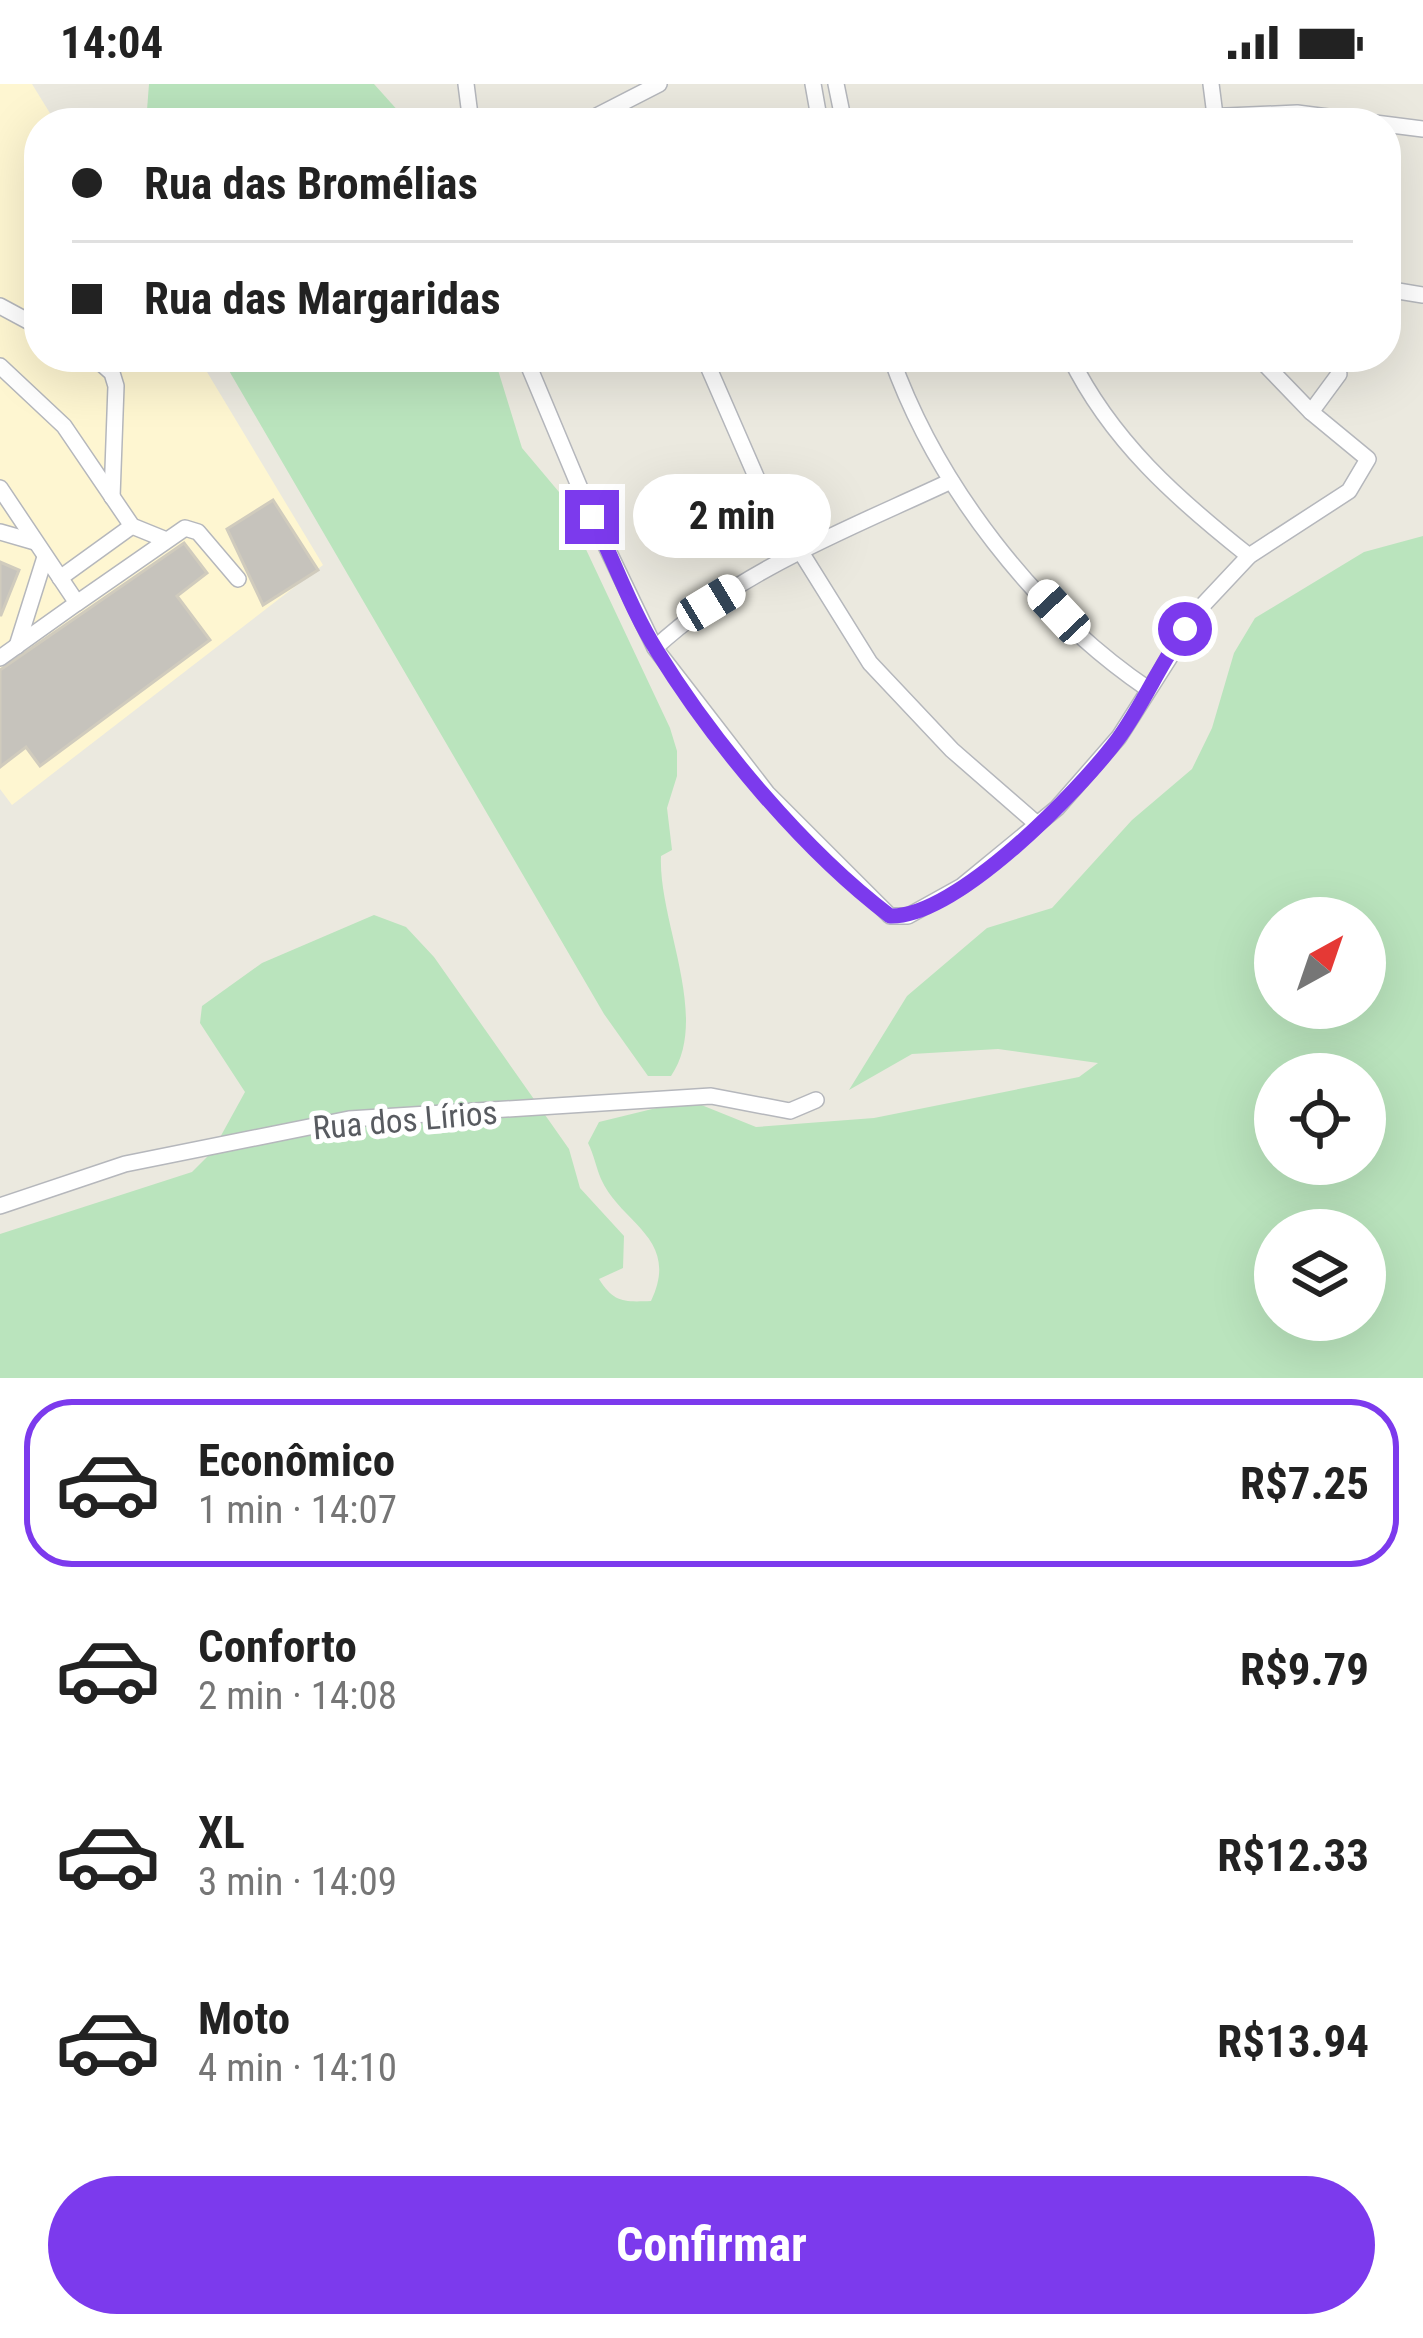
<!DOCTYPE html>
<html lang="pt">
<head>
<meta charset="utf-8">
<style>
	:root { --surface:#fff; --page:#f6f6f6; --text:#222; --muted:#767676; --line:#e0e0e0; --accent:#7c3aed }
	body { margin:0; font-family:"Roboto Condensed",sans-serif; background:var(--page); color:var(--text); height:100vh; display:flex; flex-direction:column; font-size:45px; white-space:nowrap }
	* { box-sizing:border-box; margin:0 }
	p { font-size:39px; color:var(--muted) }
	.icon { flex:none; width:66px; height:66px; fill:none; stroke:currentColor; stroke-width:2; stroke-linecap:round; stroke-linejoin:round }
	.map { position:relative; height:1294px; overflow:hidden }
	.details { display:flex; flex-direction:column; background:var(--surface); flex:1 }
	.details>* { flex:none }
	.guide { position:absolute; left:24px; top:24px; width:1377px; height:264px; border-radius:48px; box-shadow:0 12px 48px #0002; display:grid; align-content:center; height:264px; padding:0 48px; background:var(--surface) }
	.needle { width:78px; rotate:40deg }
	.controls { position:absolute; left:1254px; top:813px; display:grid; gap:24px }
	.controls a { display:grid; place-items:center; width:132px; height:132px; border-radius:50%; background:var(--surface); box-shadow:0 12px 48px #0002; font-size:60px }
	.end { position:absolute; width:54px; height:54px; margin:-27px; border:15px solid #7c3aed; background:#fff; box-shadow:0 0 0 6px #fff }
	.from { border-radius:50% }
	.bubble { position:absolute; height:84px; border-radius:42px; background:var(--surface); box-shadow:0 12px 48px #0002; font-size:39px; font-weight:700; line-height:84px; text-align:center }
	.car { position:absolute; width:36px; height:72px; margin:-36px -18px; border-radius:15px; box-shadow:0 0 9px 3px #0007; background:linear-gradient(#fff 24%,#345 0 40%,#fff 0 76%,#345 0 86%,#fff 0) }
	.guide b { display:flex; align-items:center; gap:42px; height:114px; font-size:45px }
	.guide b+b { border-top:3px solid var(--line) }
	.guide i { width:30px; height:30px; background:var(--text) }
	ul { padding:21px 0 0; list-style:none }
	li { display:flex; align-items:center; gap:36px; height:168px; margin:0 24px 18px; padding:0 24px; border:6px solid transparent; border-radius:48px }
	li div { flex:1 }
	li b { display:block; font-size:45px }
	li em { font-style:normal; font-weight:700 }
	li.active { border-color:var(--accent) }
	li>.icon { width:108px; height:108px; stroke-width:1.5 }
	.cta { display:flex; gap:24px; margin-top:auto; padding:24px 48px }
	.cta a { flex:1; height:138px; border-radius:72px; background:var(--accent); color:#fff; font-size:48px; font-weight:700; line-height:138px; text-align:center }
	.status { display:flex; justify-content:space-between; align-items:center; height:84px; padding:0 60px; background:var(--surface); direction:ltr }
	.status svg { height:33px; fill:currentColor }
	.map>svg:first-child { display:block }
	.commercial { fill:#fef6d1 }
	.green { fill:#bae4bd; fill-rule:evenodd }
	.building { fill:#c6c3bc; stroke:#d0cbbd; stroke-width:3 }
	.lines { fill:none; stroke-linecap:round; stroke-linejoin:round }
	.minor-casing { stroke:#b5b7bc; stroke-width:18 }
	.minor { stroke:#fff; stroke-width:15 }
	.route { stroke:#7c3aed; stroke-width:15 }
	.labels { text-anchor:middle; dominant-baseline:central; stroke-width:10; stroke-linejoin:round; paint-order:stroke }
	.street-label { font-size:33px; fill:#585b60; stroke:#fff }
</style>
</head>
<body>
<div class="status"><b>14:04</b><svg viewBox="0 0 49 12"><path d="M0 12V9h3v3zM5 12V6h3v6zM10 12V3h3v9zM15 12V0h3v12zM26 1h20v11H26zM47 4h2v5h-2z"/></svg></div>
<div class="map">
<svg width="1423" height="1294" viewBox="0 0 1423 1294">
	<rect width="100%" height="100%" fill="#ebe9df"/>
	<path class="commercial" d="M0,0H32L56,39H39V273H198L323,481L12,721L0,705Z"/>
	<g class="green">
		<path d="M149,0H374L409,39H146Z"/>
		<path d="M221,273H494L522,364L559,408L670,644L677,667V692L667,724L672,766L661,772C658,837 711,934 671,992H648L604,930Z"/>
		<path d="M1423,452V1294H0V1150L192,1088L212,1068L245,1008L200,939L202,922L262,879L374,831L406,843L434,873L569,1065L580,1104L624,1152L623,1184L599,1195C614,1219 624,1218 651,1217C681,1154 621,1140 601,1095C596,1083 594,1071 588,1059L599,1038L689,1016L756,1043L874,1034L1079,993L1098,979L998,965L912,970L849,1006L907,912L987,844L1052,824L1132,736L1192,685L1212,644L1234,569L1255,534L1364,468ZM1275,834H1365V924H1275ZM1275,990H1365V1080H1275ZM1275,1146H1365V1236H1275Z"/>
	</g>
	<g class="building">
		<path d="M273,416L318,486L263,521L227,445Z"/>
		<path d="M184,459L207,489L177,512L210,556L40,682L26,663L0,683V586Z"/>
		<path d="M0,478L19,486L1,531H0Z"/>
	</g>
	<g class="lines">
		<g class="minor-casing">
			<g id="minor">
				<path d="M466,0L471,39"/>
				<path d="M813,0L820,39"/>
				<path d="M836,0L844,39"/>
				<path d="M1211,0L1216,39"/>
				<path d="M583,39L659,0"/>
				<path d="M1065,39L1297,29L1423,45"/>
				<path d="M1386,205L1423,211"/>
				<path d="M0,222L39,243"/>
				<path d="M94,273L112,289L116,302L112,413"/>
				<path d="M525,273L592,433L655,564L767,709L890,832H908L962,802L1057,724L1119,653L1203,521L1249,472L1349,407L1368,375L1311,328L1258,273"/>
				<path d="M704,273L761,404L870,579L952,666L1037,740"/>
				<path d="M891,273C937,402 1035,528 1148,605"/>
				<path d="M1070,273C1111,357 1177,415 1249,472"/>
				<path d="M0,282L64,342L132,442L164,455"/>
				<path d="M1311,328L1339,290"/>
				<path d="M0,404L77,519L185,444L198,448L238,495"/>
				<path d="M0,448L35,458"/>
				<path d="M60,494L132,442"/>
				<path d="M17,562L45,473"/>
				<path d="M655,564C739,486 849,445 951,397"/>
				<path d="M0,574L77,519"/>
				<path d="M0,1122L125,1080L349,1035L711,1012L790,1027L816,1016"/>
			</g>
		</g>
		<use href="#minor" class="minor"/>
	</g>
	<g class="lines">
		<path class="route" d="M592,433C614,476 631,526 657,567C713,658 804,767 890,832C956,834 1079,707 1118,655C1143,621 1160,580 1185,545"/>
	</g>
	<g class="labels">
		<g class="street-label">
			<text transform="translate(405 1036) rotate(-5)">Rua dos Lírios</text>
		</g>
	</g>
</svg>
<div class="controls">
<a><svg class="needle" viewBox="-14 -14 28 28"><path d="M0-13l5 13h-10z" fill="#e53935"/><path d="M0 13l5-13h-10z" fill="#767676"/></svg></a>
<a><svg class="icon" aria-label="locate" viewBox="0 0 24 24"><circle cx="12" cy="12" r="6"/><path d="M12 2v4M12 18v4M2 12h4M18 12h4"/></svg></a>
<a><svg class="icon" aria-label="layers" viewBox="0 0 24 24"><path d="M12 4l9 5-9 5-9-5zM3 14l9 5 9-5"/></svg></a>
</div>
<i class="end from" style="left:1185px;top:545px"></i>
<i class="end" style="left:592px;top:433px"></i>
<div class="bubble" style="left:633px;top:390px;width:198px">2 min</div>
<i class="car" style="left:711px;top:519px;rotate:59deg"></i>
<i class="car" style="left:1059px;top:528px;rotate:317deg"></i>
<div class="guide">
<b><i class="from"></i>Rua das Bromélias</b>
<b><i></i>Rua das Margaridas</b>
</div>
</div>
<section class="details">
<ul>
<li class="active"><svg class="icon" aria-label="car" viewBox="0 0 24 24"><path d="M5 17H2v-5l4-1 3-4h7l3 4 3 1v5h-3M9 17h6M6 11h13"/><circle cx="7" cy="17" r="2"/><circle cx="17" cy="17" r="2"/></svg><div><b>Econômico</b><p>1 min · 14:07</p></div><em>R$7.25</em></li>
<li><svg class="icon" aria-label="car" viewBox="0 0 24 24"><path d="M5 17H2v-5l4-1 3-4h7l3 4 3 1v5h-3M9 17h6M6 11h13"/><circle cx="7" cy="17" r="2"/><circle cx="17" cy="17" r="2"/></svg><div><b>Conforto</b><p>2 min · 14:08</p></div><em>R$9.79</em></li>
<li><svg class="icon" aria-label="car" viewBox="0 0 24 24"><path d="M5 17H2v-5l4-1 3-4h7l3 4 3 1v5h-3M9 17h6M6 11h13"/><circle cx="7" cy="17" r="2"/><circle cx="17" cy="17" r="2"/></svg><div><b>XL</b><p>3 min · 14:09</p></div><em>R$12.33</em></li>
<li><svg class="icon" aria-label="car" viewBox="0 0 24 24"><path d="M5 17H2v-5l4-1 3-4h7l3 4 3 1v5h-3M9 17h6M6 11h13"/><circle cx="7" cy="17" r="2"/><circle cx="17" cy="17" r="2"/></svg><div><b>Moto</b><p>4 min · 14:10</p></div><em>R$13.94</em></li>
</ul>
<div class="cta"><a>Confirmar</a></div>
</section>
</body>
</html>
